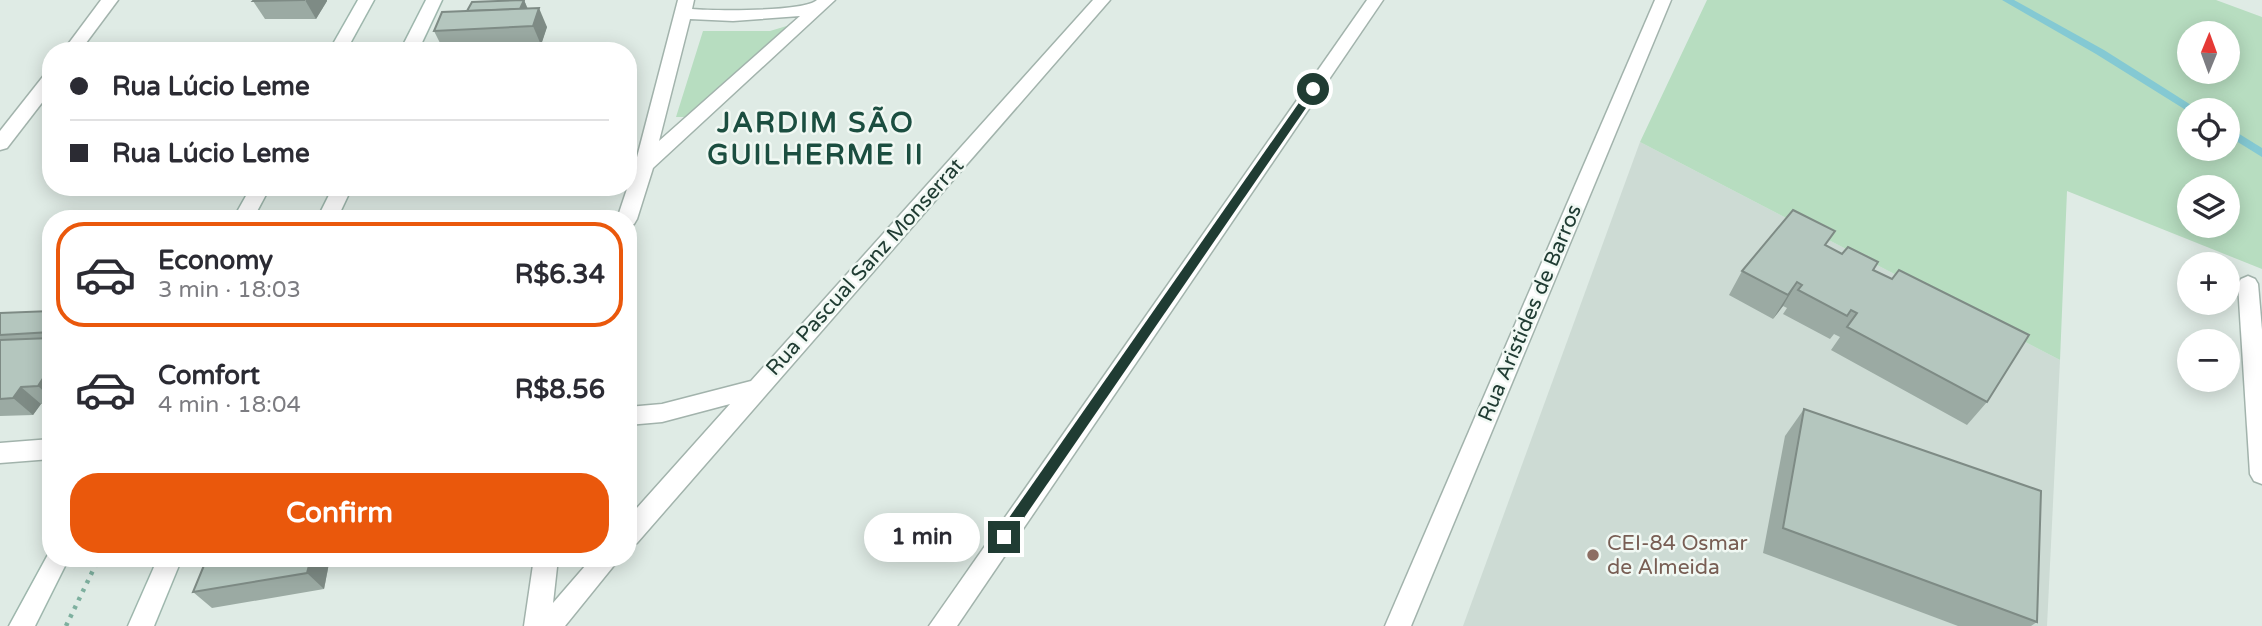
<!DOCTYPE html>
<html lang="en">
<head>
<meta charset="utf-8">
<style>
	:root { --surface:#fff; --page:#f7f7f7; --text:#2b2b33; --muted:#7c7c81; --line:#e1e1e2; --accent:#ea580c }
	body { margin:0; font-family:"Varela Round",sans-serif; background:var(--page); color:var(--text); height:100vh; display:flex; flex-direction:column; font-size:26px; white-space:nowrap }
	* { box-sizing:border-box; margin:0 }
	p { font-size:23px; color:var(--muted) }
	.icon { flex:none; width:38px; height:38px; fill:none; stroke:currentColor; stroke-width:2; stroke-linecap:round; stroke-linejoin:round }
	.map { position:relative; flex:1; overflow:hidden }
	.details { position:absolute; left:42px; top:210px; width:595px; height:357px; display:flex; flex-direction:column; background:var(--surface); border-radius:28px; box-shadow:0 4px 18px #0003 }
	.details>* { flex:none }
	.banner { position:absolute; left:42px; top:42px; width:595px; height:154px; border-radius:28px; box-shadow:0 4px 18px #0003; display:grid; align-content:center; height:154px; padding:0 28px; background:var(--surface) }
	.needle { width:46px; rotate:1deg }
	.fabs { position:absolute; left:2177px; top:21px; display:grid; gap:14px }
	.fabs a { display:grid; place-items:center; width:63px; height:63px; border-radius:50%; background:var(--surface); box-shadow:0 4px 18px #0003; font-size:35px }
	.end { position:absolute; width:32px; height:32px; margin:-16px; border:9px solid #203c33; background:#fff; box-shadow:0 0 0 4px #fff }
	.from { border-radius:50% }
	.bubble { position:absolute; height:49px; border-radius:24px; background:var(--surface); box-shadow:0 4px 18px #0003; font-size:23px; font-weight:800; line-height:49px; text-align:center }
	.banner b { display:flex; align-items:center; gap:24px; height:66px; font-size:26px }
	.banner b+b { border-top:2px solid var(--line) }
	.banner i { width:18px; height:18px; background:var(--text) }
	ul { padding:12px 0 0; list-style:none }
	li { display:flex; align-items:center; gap:21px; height:105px; margin:0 14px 10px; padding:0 14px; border:4px solid transparent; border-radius:28px }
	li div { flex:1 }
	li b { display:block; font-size:26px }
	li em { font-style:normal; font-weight:800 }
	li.on { border-color:var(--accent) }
	li>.icon { width:63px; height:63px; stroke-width:1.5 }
	.action { display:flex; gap:14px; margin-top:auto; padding:14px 28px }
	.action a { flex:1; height:80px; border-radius:28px; background:var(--accent); color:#fff; font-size:28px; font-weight:800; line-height:80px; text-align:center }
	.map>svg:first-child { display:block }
	.built { fill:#cddbd4 }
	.green { fill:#b7ddc0; fill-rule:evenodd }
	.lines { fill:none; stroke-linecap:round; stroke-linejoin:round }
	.stream { fill:#84c9d3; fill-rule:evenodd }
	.minor-casing { stroke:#a2b3ac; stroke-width:3 }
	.secondary-casing { stroke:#9eb7ad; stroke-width:3 }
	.path { stroke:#7eb09f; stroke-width:4.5; stroke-dasharray:3.5 6; stroke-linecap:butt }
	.minor { fill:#fff; fill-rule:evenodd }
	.secondary { fill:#fff; fill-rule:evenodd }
	.wall { fill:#9baaa3 }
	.shaded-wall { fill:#7e8b85 }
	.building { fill:#b4c6be; stroke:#7e8b85; stroke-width:2 }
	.route { fill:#203c33 }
	.education-dot { fill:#8d6e63; stroke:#f0f8f3; stroke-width:2.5 }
	.labels { text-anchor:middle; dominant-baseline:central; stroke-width:5; stroke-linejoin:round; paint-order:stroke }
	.street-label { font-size:21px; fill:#203c33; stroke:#f0f8f3 }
	.education-label { font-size:21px; fill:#785e54; stroke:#f0f8f3; text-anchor:start }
	.district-label { font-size:28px; font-weight:bold; letter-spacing:2px; fill:#1b4e40; stroke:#f0f8f3 }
</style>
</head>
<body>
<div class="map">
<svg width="2262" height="626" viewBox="0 0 2262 626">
	<rect width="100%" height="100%" fill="#dfebe5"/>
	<path class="built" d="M1640,142L2060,360L2047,626H1463Z"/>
	<g class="green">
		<path d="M1707,0H2216L2262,17V269L2067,191L2060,360L1640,142ZM2189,33H2228V72H2189ZM2189,110H2228V149H2189ZM2189,187H2228V226H2189Z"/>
		<path d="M790,25L685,117H676L703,31H770Z"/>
	</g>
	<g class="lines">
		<g class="stream">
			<path d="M2002,0H2014L2104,50L2199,110H2189V112L2096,54Z"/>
			<path d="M2228,127L2262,148V157L2228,136Z"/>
		</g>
		<g class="minor-casing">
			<g id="minor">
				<path d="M101,0H118L80,51H63Z"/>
				<path d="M678,0H694L692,9C713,11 804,12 817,0H835L653,168L637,219L634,224L628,226V219H617L635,165ZM800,16L659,141L690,19L733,21Z"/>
				<path d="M1093,0H1110L637,543L628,546V518L730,404L662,422L628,425V407L662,404L751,381Z"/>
				<path d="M1367,0H1383L957,626H929Z"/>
				<path d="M1655,0H1671L1411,626H1385Z"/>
				<path d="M51,72V91L7,148L0,150V131L45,74Z"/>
				<path d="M2248,276L2255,279L2258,284L2262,330V484L2254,481L2250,474L2238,284L2241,279Z"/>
				<path d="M51,439V459L0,463V443Z"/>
				<path d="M534,558H558L553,603L592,558H620L565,626H524Z"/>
			</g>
		</g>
		<g class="secondary-casing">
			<g id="secondary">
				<path d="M358,0H374L346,51H329Z"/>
				<path d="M426,0H442L418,51H400Z"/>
				<path d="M251,187H270L253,219H233Z"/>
				<path d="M333,187H352L337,219H317Z"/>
				<path d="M51,549V558H69L35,626H9Z"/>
				<path d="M158,558H182L154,626H128Z"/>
			</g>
		</g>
		<path class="path" d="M66,626L99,558"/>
		<use href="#minor" class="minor"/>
		<use href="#secondary" class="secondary"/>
	</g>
	<g class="wall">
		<path d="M254,0L327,1L316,19H265L253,1Z"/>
		<path d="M524,0L528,9L547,27L541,45L443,49L434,31L467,11Z"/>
		<path d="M1826,246L1873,270L1987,402L1967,425L1831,350L1840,337L1834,334L1830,339L1783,314L1787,308L1783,306L1773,319L1729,295L1742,271Z"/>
		<path d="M51,311V404H41L33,415L0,416V313Z"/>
		<path d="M1804,409L2037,622L2031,626H1958L1763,553L1785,436Z"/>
		<path d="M207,558H330L324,589L212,608L193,592Z"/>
	</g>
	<g class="shaded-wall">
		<path d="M305,0H327V1L316,19Z"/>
		<path d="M524,0L528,10L518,14Z"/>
		<path d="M539,8L547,27L541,45L533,26Z"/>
		<path d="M1797,282L1783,306L1773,319L1788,295Z"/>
		<path d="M51,366V398L38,386Z"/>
		<path d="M21,387L41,404L33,415L13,398Z"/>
		<path d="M311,558H330L324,589L307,573Z"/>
	</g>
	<g class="building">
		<path d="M254,0H305L253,1Z"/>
		<path d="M524,0L520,9L467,11L472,2Z"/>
		<path d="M539,8L533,26L434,31L442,12Z"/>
		<path d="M524,49V51H485Z"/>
		<path d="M1793,210L1835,231L1825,245L1842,254L1848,247L1878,262L1873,270L1892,279L1899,270L2029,335L1987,402L1847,327L1857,313L1851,310L1847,316L1798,290L1802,285L1797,282L1788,295L1742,271Z"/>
		<path d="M51,311V332L0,335V313Z"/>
		<path d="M51,338V366L38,386L21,387L13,398L0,399V340Z"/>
		<path d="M1804,409L2041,491L2037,622L1783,528Z"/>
		<path d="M207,558H311L307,573L193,592Z"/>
	</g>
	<path class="route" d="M1313,86L1318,89L1317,92L1008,541H999V532L1310,87Z"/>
	<circle class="education-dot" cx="1593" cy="555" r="7"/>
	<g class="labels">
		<g class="street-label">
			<text transform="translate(865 267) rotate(-48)">Rua Pascual Sanz Monserrat</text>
			<text transform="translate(1530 313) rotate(-67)">Rua Aristides de Barros</text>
		</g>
		<g class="education-label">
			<text x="1607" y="543">CEI-84 Osmar<tspan x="1607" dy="24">de Almeida</tspan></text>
		</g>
		<g class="district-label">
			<text x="816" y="123">JARDIM SÃO<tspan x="816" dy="32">GUILHERME II</tspan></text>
		</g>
	</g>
</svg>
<div class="fabs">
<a><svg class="needle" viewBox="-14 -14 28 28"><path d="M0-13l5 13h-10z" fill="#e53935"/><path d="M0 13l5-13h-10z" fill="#7c7c81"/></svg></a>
<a><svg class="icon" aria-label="locate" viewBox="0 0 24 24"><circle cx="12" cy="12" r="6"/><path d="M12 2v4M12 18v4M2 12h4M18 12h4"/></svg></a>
<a><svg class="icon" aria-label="layers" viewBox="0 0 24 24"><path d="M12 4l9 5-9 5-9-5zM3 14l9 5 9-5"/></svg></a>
<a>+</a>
<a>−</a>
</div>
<i class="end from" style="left:1313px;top:89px"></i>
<i class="end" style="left:1004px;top:537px"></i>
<div class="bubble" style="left:864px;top:513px;width:116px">1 min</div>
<div class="banner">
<b><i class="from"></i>Rua Lúcio Leme</b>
<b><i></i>Rua Lúcio Leme</b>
</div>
<section class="details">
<ul>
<li class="on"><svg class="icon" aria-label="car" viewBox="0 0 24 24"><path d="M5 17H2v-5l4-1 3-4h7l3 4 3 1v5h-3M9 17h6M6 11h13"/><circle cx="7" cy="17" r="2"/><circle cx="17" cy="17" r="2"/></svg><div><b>Economy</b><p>3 min · 18:03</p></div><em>R$6.34</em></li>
<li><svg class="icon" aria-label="car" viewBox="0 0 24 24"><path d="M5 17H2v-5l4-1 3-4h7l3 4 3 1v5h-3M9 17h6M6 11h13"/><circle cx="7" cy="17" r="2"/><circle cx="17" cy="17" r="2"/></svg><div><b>Comfort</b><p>4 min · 18:04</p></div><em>R$8.56</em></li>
</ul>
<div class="action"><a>Confirm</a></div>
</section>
</div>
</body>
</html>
